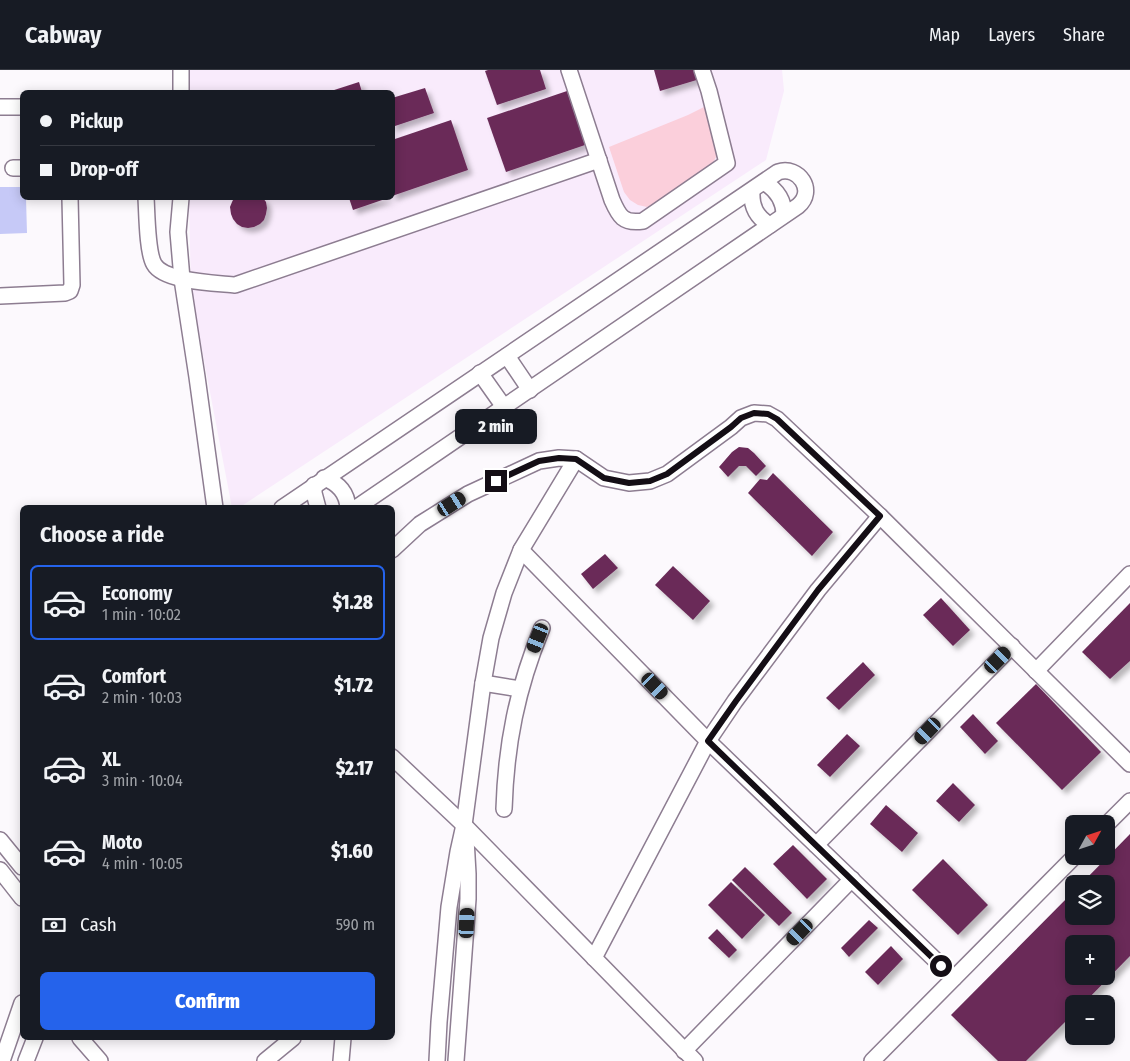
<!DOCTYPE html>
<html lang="en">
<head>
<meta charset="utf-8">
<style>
	:root { --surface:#171b24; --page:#20242c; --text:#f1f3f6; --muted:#9ea1a6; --line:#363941; --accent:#2563eb }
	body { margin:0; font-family:"Fira Sans Condensed",sans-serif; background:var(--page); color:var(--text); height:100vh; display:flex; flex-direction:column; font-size:19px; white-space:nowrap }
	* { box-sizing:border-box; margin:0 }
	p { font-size:16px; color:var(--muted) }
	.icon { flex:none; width:28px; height:28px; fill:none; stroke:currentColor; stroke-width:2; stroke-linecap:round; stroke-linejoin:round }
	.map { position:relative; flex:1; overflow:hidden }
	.drawer { position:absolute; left:20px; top:435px; width:375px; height:535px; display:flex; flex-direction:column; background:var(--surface); border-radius:8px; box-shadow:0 2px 12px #0003 }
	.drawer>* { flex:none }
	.guide { position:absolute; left:20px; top:20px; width:375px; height:110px; border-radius:8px; box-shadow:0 2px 12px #0003; display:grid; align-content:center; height:110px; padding:0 20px; background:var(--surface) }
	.needle { width:32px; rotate:50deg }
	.controls { position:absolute; left:1065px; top:745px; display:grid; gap:10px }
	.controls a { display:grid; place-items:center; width:50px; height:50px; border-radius:8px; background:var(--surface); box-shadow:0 2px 12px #0003; font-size:25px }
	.end { position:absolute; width:22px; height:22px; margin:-11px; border:6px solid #140e15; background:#fff; box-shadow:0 0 0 2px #fff }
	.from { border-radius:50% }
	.bubble { position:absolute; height:35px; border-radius:8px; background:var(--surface); box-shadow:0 2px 12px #0003; font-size:16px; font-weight:800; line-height:35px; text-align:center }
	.car { position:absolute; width:15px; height:30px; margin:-15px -8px; border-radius:6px; box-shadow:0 0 4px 1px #0007; background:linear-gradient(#222 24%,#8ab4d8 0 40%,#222 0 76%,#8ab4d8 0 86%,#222 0) }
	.guide b { display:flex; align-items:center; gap:18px; height:48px; font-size:19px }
	.guide b+b { border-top:1px solid var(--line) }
	.guide i { width:12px; height:12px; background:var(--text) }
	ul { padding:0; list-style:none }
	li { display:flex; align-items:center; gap:15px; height:75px; margin:0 10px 8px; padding:0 10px; border:2px solid transparent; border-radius:8px }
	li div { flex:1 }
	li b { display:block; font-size:19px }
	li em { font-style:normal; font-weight:800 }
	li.current { border-color:var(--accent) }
	li>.icon { width:45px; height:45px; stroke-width:1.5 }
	h2 { padding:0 20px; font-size:22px; line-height:60px }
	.pay { display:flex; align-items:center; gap:12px; height:55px; padding:0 20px; font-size:19px }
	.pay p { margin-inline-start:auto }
	.primary-button { display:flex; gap:10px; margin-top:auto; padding:10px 20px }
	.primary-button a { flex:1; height:58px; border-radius:8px; background:var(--accent); color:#fff; font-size:20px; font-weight:800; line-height:58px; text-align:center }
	header { display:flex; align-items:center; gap:30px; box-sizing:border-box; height:70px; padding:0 25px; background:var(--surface); border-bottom:1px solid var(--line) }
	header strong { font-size:24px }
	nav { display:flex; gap:28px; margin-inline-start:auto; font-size:18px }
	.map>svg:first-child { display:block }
	.built { fill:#f9ebfc }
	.green { fill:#fbcfdb }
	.water { fill:#c6c9f7 }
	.building { fill:#6a2c58; fill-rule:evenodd; filter:url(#shadow) }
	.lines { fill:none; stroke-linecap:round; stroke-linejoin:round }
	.minor-casing { stroke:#8d7d91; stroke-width:18 }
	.minor { stroke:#fff; stroke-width:15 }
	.route { stroke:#140e15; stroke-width:6 }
</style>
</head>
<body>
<header>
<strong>Cabway</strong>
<nav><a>Map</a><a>Layers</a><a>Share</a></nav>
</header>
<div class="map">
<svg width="1130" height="991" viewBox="0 0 1130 991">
	<defs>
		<filter id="shadow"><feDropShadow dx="4.5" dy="4.5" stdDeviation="2.5" flood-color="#0004"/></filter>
	</defs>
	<rect width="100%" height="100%" fill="#fcf9fd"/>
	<path class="built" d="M186,0H782L784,21L766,90L240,437L232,438L191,222L189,128H392V22H187Z"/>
	<path class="green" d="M712,33L720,79L714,91L706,100L667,127L647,137L638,135L630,130L624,122L609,77L688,45Z"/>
	<path class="water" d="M0,117H22V128H26L27,163L0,164Z"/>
	<g class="building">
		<path d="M488,0H540L546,19L497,35L485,1Z"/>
		<path d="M654,0H697L700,9L660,21Z"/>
		<path d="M359,12L362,22H328Z"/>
		<path d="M425,18L434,43L392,57V28Z"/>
		<path d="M567,21L585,75L506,102L487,48Z"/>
		<path d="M451,50L468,100L392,126V70Z"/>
		<path d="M234,128H263L266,132L267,138L266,144L264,150L260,154L254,157L248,158L242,157L237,154L233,149L231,144L230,137L232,132Z"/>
		<path d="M349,128H388L353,140Z"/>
		<path d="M739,377L748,378L754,383L766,396L756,406L746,396H739L728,407L719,397L732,382Z"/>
		<path d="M773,403L833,462L812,486L748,423L760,409L767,410Z"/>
		<path d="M605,484L618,498L593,519L581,504Z"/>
		<path d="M673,496L710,531L693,550L655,515Z"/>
		<path d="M941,528L970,560L953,576L923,545Z"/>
		<path d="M1130,533V591L1110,609L1082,582Z"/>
		<path d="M863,592L875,605L839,640L826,628Z"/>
		<path d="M1036,614L1101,682L1062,720L996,653Z"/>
		<path d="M973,644L998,671L985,684L960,657Z"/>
		<path d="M847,664L860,676L830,707L817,695Z"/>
		<path d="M953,713L975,735L959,752L936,731Z"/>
		<path d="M886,735L918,763L902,782L870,754Z"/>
		<path d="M1130,764V886L1083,934H1074V943L1026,991H998L951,945L1074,821V846H1106V814H1081ZM1074,874H1106V906H1074Z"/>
		<path d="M793,775L827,809L807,829L773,794Z"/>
		<path d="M943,789L988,835L958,865L912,820Z"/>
		<path d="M745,797L792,843L779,856L732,810Z"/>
		<path d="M731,812L765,845L742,869L708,835Z"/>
		<path d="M869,850L878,858L849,887L841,878Z"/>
		<path d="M717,859L737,880L729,888L708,868Z"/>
		<path d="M891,876L903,889L878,915L865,902Z"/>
	</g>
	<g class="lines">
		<g class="minor-casing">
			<g id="minor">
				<path d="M181,0V22"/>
				<path d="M569,0L612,130C619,146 623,154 643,151L727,93L709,21L702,0"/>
				<path d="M0,37H22"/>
				<path d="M13,98H22"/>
				<path d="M764,112C777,120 784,130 784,145"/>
				<path d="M752,121C751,136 756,147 770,155"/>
				<path d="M146,128C147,143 147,182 154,194C164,212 216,213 235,215L599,90"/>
				<path d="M181,128L178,162L182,209L197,307L215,438"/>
				<path d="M0,226L65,223L70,221L72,215L70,128"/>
				<path d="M507,286L530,320"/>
				<path d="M480,303L504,337"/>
				<path d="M324,408C338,413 347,422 348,438"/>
				<path d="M314,415V423L318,438"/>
				<path d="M282,438L778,102C799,95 816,121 798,136L356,438"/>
				<path d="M392,480L420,454L468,424L539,391L559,388L576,389L604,408L629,413L650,411L667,404L731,357L741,348L754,343L768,344L777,349L880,446L1130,694"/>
				<path d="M521,480L708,671L954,908"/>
				<path d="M1036,601L1130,504"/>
				<path d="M483,613L520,619"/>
				<path d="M392,687L464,755L695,991"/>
				<path d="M504,739C506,674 517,619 542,558"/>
				<path d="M1106,755L1130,731"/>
				<path d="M0,770L22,797"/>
				<path d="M816,775L1012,576"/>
				<path d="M0,800L22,828"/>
				<path d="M594,888L708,671L735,631L818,520L880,446"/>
				<path d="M80,968L100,991"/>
				<path d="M684,981L852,809"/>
				<path d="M2,991L22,933"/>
				<path d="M26,991L35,968"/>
				<path d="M265,991L293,968"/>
				<path d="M341,991L343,968"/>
				<path d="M437,991L439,952L449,837L458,782L464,755L483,613L491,568L504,523L521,480L576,389"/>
				<path d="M456,991L468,829V804L466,769"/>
				<path d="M872,991L1075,786"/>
			</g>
		</g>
		<use href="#minor" class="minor"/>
	</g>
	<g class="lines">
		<path class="route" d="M496,411L539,391L559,388L576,389L604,408L629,413L650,411L667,404L731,357L741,348L754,343L768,344L777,349L880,446L818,520L736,631L708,671L941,896"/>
	</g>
</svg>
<div class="controls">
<a><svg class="needle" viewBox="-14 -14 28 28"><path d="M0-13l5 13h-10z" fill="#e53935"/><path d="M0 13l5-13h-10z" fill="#9ea1a6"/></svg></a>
<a><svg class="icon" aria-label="layers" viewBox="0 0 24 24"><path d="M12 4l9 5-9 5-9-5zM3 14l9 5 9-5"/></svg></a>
<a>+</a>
<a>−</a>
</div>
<i class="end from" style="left:941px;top:896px"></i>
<i class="end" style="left:496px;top:411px"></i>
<div class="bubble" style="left:455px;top:339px;width:82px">2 min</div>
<i class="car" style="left:452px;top:434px;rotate:57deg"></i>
<i class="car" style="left:538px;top:568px;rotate:202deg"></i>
<i class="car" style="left:998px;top:590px;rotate:45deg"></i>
<i class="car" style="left:655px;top:616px;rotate:136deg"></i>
<i class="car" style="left:928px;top:661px;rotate:224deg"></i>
<i class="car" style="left:467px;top:853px;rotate:3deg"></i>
<i class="car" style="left:800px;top:862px;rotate:224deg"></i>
<div class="guide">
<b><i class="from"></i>Pickup</b>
<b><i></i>Drop-off</b>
</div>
<section class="drawer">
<h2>Choose a ride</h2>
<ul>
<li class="current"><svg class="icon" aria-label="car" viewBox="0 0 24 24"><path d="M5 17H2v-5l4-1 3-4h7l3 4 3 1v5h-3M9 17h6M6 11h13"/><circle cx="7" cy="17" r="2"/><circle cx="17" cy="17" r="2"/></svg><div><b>Economy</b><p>1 min · 10:02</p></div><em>$1.28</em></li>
<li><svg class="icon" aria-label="car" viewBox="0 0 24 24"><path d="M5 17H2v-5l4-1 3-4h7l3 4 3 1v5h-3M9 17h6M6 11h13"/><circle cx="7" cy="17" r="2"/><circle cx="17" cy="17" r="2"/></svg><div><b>Comfort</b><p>2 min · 10:03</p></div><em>$1.72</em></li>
<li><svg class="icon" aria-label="car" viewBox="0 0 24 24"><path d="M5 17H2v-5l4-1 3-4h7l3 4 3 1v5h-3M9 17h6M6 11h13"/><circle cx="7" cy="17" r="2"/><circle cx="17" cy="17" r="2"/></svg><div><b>XL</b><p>3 min · 10:04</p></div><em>$2.17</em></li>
<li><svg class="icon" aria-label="car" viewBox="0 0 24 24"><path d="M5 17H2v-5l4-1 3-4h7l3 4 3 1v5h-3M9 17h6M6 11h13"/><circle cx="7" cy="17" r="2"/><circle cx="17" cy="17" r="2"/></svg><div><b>Moto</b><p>4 min · 10:05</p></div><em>$1.60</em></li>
</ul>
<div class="pay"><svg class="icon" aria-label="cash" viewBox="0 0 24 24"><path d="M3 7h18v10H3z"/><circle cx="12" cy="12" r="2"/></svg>Cash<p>590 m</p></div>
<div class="primary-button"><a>Confirm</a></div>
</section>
</div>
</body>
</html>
